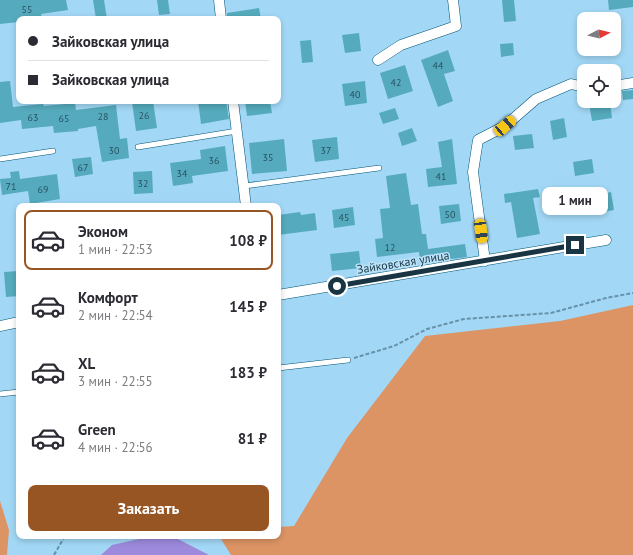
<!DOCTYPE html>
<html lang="ru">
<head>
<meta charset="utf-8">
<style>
	:root { --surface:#fff; --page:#f2f2f3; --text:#2b2b33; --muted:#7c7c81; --line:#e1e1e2; --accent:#985524 }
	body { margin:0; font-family:"PT Sans",sans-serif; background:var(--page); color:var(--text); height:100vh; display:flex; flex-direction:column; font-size:15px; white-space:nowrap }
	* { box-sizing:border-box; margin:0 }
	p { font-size:13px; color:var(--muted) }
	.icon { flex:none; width:22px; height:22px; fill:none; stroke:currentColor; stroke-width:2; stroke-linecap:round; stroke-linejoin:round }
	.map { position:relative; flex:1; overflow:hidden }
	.side { position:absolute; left:16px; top:203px; width:265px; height:336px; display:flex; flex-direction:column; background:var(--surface); border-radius:8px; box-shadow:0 2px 6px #0003 }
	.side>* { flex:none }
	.top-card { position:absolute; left:16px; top:16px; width:265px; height:88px; border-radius:8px; box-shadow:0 2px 6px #0003; display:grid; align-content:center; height:88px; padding:0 12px; background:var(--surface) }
	.needle { width:26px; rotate:83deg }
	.fabs { position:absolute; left:577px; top:12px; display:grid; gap:8px }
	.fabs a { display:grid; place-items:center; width:44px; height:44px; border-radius:8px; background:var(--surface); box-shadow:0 2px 6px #0003; font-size:20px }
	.end { position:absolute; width:18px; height:18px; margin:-9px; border:5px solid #193544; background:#fff; box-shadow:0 0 0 2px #fff }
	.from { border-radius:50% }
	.bubble { position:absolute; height:28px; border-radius:8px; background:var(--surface); box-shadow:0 2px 6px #0003; font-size:13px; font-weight:600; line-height:28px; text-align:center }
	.car { position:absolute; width:12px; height:24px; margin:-12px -6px; border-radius:5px; box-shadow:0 0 3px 1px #0007; background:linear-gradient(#f5c518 24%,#345 0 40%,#f5c518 0 76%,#345 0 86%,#f5c518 0) }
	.top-card b { display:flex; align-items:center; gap:14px; height:38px; font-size:15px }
	.top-card b+b { border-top:1px solid var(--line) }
	.top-card i { width:10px; height:10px; background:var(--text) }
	ul { padding:7px 0 0; list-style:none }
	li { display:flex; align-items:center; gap:12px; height:60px; margin:0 8px 6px; padding:0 4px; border:2px solid transparent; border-radius:8px }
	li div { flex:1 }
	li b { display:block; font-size:15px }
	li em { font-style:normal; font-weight:600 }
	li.current { border-color:var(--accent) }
	li>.icon { width:36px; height:36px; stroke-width:1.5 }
	.action { display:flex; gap:8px; margin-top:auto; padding:8px 12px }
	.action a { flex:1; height:46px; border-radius:8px; background:var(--accent); color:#fff; font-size:16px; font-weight:600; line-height:46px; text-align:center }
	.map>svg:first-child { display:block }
	.green { fill:#dd9465 }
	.water { fill:#9d8add }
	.building { fill:#55abbd }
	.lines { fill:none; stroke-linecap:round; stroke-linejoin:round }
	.service-casing { stroke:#015475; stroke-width:6 }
	.minor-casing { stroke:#015475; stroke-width:11 }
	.path { stroke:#6691a8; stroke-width:2; stroke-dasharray:4 2; stroke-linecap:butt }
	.service { stroke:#fff; stroke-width:5 }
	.minor { stroke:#fff; stroke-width:10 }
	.route { stroke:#193544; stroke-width:5 }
	.labels { text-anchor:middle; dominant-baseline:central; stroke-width:3; stroke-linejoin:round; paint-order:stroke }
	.number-label { font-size:10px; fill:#285262 }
	.street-label { font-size:12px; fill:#193544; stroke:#bbe3fa }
</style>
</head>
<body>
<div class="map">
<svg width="633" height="555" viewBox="0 0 633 555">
	<rect width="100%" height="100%" fill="#a2d8f6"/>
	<g class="green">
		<path d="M633,305V555H231L219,536H278V527L294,526L347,438L425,336L560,321Z"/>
		<path d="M0,501L9,530L7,555H0Z"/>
	</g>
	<path class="water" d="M152,536H172L209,555H101L112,545Z"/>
	<g class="building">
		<path d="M0,0H66L68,10L41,14L42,19H19V22L0,24Z"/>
		<path d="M93,0H104L107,19H96Z"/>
		<path d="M157,0H168L170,14L159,15Z"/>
		<path d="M502,0H514L516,21L504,22Z"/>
		<path d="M608,0H633V7L609,10Z"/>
		<path d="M259,8L261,19H227V13Z"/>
		<path d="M359,33L361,51L345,53L342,35Z"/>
		<path d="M311,40L313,62L302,63L300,41Z"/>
		<path d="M513,43L514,55L501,57L500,44Z"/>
		<path d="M448,50L455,71L444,74L453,101L438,107L421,60Z"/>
		<path d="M405,65L413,91L388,99L380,73Z"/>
		<path d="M10,81L13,107L43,104L44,106L75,103L76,110L116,105L120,139L127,138L129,158L102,162L96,126L78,129V131L54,133L53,126L22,129L21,120L0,123V82Z"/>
		<path d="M365,81L367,103L345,106L342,84Z"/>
		<path d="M633,90V99L623,100L622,91Z"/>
		<path d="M141,101H153L157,128L136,131L132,102Z"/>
		<path d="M198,101H226L229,119L201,124Z"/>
		<path d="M245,101H270L272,113L247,116Z"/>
		<path d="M610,101L612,118L592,121L589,103Z"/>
		<path d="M395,108L399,119L383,124L379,113Z"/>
		<path d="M564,118L567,137L553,140L550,121Z"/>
		<path d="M412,128L417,141L402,146L398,133Z"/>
		<path d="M532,134L534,148L515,150L513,136Z"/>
		<path d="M337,137L339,159L315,162L312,140Z"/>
		<path d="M284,139L287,171L252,174L249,143Z"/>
		<path d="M452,139L457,184L428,187L426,169L442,167L438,142Z"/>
		<path d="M225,146L228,171L192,176L193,183L173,186L170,163L201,159L200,150Z"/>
		<path d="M91,157L93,174L75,177L72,159Z"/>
		<path d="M592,159L594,173L575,176L573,162Z"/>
		<path d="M19,171L20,179L57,174L60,199L30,204L28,191L2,195L0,179L11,178L10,172Z"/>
		<path d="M152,171L153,193L134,194L133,172Z"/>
		<path d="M406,173L411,205L418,204L422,234H426L428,249L465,244L467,257L420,263L419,252L377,257L375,239L383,238L380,209L390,208L386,176Z"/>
		<path d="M538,189L540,197L533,198L540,234L517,238L511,202L505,203L504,194Z"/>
		<path d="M611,192L614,210L587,215L584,197Z"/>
		<path d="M459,204L461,221L441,224L439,206Z"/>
		<path d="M353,207L355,225L334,228L332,210Z"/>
		<path d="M300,212L301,215L315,213L317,230L278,235V215Z"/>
		<path d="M359,251L361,268L332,271L330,254Z"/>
		<path d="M19,271V296L6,297L4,272Z"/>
	</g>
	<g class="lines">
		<g class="service-casing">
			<g id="service">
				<path d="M138,147L237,131"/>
				<path d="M0,159L53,151"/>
				<path d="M244,186L379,168"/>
				<path d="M278,368L348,360"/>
				<path d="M0,394L19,392"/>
			</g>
		</g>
		<g class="minor-casing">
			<g id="minor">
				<path d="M219,0L221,19"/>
				<path d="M378,60L401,45L456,26L453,0"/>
				<path d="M614,86L633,83"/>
				<path d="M233,101L246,206"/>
				<path d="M485,261L473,172L478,140L505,126L536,99L571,84L584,87"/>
				<path d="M278,295L606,240"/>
				<path d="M0,326L19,322"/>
			</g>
		</g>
		<g class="path">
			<path d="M354,358L394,346L427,329L464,319L551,313L606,298L633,293"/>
			<path d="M54,555L65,536"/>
		</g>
		<use href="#service" class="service"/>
		<use href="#minor" class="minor"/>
	</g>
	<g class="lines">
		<path class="route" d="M337,286L575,245"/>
	</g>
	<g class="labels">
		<g class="number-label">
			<text x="27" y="9">55</text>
			<text x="438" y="65">44</text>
			<text x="396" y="82">42</text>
			<text x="355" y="94">40</text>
			<text x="144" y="115">26</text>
			<text x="103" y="116">28</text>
			<text x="33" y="117">63</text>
			<text x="64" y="118">65</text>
			<text x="114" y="150">30</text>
			<text x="326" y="150">37</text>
			<text x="268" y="157">35</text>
			<text x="214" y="160">36</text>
			<text x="83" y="167">67</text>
			<text x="182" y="173">34</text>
			<text x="441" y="176">41</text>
			<text x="143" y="183">32</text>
			<text x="11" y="186">71</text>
			<text x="43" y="189">69</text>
			<text x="450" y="214">50</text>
			<text x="344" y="217">45</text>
			<text x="390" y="247">12</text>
		</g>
		<g class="street-label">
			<text transform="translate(403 262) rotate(-9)">Зайковская улица</text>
		</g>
	</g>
</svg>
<div class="fabs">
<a><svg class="needle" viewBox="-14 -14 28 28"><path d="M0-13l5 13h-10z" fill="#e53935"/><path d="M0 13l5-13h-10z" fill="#7c7c81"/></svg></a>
<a><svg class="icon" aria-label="locate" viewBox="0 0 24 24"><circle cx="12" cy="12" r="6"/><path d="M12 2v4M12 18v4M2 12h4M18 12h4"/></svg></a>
</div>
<i class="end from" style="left:337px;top:286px"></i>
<i class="end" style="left:575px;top:245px"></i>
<div class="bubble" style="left:542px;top:187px;width:66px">1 мин</div>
<i class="car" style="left:505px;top:126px;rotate:49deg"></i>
<i class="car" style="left:481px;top:231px;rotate:172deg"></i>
<div class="top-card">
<b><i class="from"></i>Зайковская улица</b>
<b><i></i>Зайковская улица</b>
</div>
<section class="side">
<ul>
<li class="current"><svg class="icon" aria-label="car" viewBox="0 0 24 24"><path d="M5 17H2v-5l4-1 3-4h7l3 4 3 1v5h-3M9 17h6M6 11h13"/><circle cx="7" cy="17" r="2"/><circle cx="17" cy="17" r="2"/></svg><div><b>Эконом</b><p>1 мин · 22:53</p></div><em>108 ₽</em></li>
<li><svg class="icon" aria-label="car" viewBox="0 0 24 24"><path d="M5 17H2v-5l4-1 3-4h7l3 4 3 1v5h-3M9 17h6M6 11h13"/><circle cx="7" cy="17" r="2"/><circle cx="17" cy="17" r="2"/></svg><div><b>Комфорт</b><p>2 мин · 22:54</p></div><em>145 ₽</em></li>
<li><svg class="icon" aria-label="car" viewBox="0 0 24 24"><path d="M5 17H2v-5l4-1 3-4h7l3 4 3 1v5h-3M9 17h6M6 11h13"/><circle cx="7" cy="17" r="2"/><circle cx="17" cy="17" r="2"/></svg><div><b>XL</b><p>3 мин · 22:55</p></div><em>183 ₽</em></li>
<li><svg class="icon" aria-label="car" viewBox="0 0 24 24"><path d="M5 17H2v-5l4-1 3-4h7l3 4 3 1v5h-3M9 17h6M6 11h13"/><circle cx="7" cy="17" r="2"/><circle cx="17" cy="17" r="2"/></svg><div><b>Green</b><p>4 мин · 22:56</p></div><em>81 ₽</em></li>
</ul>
<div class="action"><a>Заказать</a></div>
</section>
</div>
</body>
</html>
